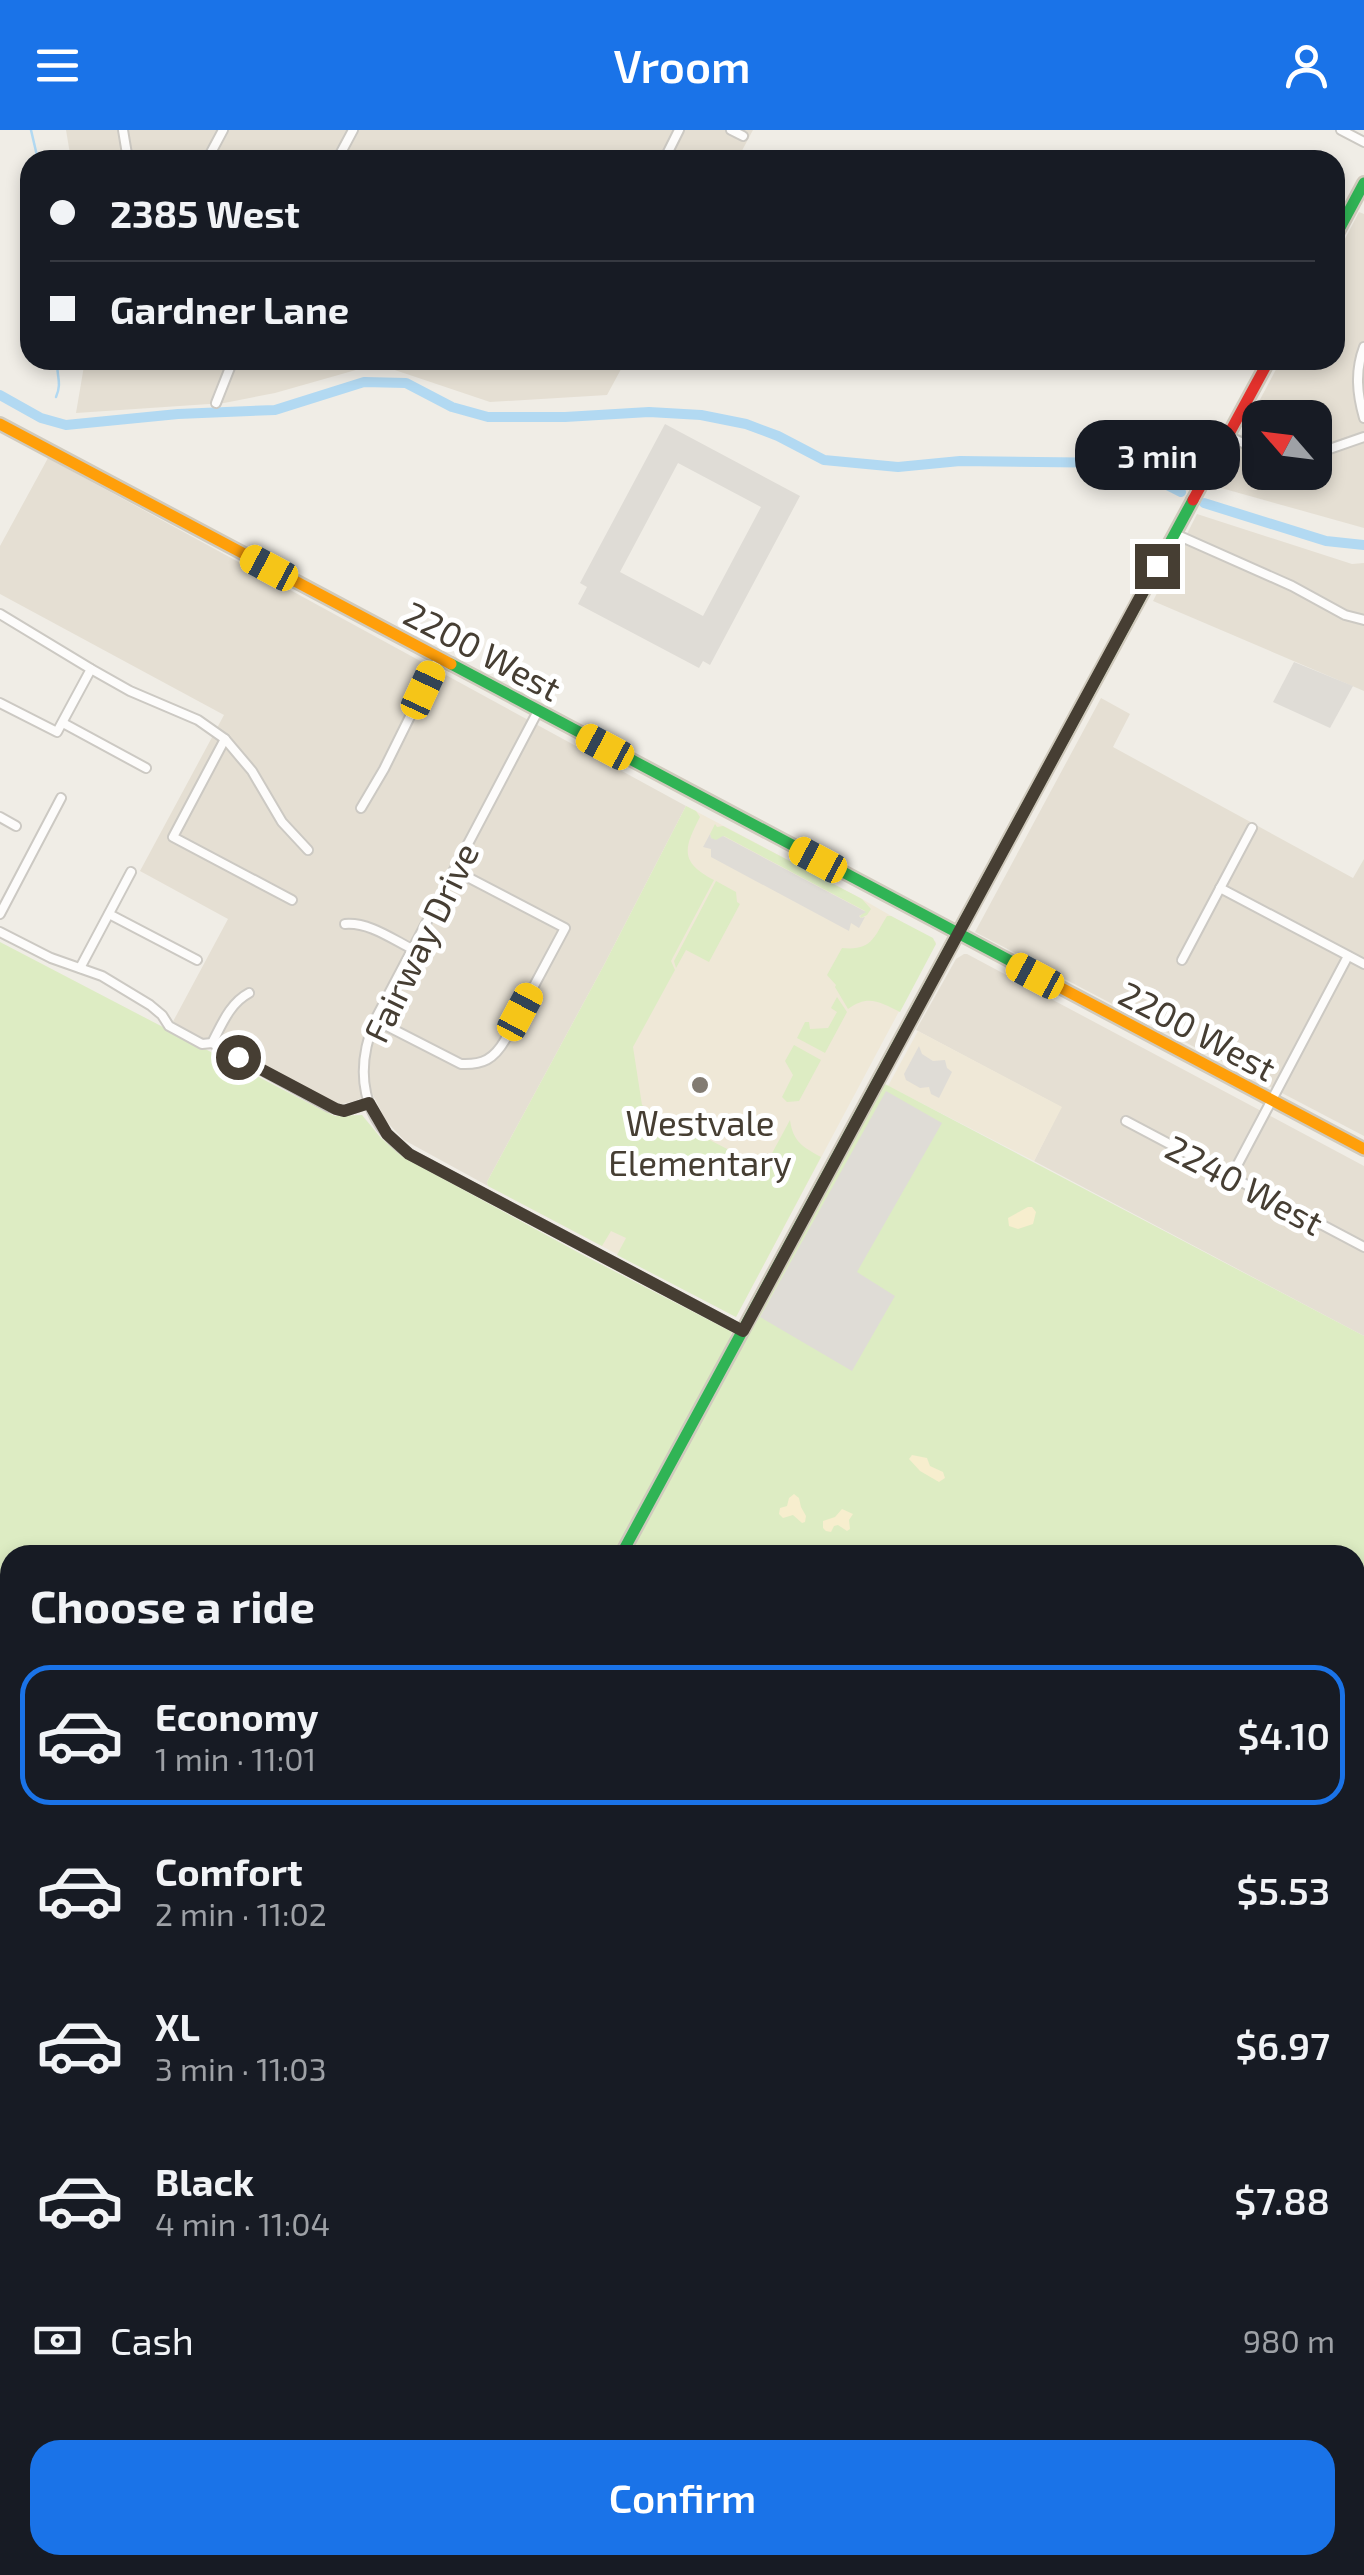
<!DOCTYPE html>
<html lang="en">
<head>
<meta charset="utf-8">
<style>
	:root { --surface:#171b24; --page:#20242c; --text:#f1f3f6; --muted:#9ea1a6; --line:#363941; --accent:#1a73e8 }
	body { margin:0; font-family:"Exo 2",sans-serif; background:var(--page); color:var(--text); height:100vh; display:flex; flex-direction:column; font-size:38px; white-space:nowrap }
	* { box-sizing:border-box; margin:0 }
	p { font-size:32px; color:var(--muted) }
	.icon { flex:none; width:55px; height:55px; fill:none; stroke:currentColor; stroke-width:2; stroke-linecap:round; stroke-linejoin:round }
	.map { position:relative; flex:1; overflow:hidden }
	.panel { position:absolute; left:0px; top:1415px; width:1365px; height:1030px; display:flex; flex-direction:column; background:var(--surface); border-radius:30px 30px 0 0; box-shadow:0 5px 15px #0003 }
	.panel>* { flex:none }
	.hud { position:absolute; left:20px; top:20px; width:1325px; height:220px; border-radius:30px; box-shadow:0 5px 15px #0003; display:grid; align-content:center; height:220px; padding:0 30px; background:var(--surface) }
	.needle { width:65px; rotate:298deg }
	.buttons { position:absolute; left:1242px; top:270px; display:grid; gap:20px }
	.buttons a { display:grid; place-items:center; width:90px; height:90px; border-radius:20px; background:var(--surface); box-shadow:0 5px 15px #0003; font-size:50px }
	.end { position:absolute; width:45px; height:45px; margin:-22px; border:12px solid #463e33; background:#fff; box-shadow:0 0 0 5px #fff }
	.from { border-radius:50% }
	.bubble { position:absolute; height:70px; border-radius:30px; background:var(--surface); box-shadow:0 5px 15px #0003; font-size:32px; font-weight:600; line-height:70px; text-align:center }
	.car { position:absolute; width:30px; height:60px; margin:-30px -15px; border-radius:12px; box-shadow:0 0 8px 2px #0007; background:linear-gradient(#f5c518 24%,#345 0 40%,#f5c518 0 76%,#345 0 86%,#f5c518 0) }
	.hud b { display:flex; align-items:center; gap:35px; height:95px; font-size:38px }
	.hud b+b { border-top:2px solid var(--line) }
	.hud i { width:25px; height:25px; background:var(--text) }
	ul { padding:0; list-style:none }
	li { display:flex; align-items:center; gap:30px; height:140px; margin:0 20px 15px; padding:0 10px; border:5px solid transparent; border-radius:30px }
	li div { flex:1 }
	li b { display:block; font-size:38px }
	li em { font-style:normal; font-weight:600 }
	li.current { border-color:var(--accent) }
	li>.icon { width:90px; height:90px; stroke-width:1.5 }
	h2 { padding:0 30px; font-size:45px; line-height:120px }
	.pay { display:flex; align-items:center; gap:25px; height:110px; padding:0 30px; font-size:38px }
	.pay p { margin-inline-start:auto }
	.button { display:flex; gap:20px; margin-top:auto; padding:20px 30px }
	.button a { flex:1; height:115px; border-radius:30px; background:var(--accent); color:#fff; font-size:40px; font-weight:600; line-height:115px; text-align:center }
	header { display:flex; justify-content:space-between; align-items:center; height:130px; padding:0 30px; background:var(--accent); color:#fff; font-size:45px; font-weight:600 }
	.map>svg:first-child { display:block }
	.residential { fill:#e5dfd3; fill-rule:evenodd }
	.commercial { fill:#f4e9d7 }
	.education { fill:#efe8d7 }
	.green { fill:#ddecc3 }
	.sand { fill:#f7eece }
	.parking { fill:#dfdcd6; fill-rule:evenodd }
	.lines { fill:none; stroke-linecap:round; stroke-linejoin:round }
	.stream { stroke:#b2d9f2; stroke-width:2.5 }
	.canal { stroke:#b2d9f2; stroke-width:10 }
	.street-casing { stroke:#ccc9c3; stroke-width:12 }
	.fast-casing { stroke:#d0cabd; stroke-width:16 }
	.slow-casing { stroke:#d0cabd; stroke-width:16 }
	.jam-casing { stroke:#d0cabd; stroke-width:16 }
	.street { stroke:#fdfcfb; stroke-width:8 }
	.fast { stroke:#30b455; stroke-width:11 }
	.slow { stroke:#ff9f0a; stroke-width:11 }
	.jam { stroke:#e5322d; stroke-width:11 }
	.route { stroke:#463e33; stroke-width:12 }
	.poi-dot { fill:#827b72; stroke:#fff; stroke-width:4 }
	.labels { text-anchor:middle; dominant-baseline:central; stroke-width:10; stroke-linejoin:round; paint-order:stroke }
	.street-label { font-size:35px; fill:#463e33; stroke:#fff }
	.poi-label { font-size:35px; fill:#463e33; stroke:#fff }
</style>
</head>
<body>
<header><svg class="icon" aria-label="menu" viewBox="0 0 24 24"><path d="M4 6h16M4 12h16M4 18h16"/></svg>Vroom<svg class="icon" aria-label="person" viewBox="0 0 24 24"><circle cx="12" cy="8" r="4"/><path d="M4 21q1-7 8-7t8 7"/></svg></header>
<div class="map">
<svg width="1364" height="2445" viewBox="0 0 1364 2445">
	<rect width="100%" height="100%" fill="#f0ede6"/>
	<g class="residential">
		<path d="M66,0H753L737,30H71Z"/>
		<path d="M1359,82L1364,84V398L1214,356L1281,230H1335V128ZM1260,288H1315V342H1260Z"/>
		<path d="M85,230H626L607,265L490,272L377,234L275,263L224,273L76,283Z"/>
		<path d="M48,328L686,676L603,837L487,1052L488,1056L404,1010L386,991L372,963L355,971L338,975L211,906L204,918L169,899L228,789L140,741L224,585L0,464V416Z"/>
		<path d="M1197,384L1352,434L1364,433V561L1153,471Z"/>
		<path d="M1101,568L1130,584L1113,617L1353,748L1364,729V1006L975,802Z"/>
		<path d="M964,824H967L1364,1036V1206L1034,1031L1061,977L916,900L956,829Z"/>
	</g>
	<g class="commercial">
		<path d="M1364,1999V2201L1355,2217V2000Z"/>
		<path d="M1355,2394L1364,2398V2445H1238L1219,2435H1355Z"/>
	</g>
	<g class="education">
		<path d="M686,676L862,769L936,812L736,1187L488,1056L487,1052L603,837Z"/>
		<path d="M918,901L1062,977L1034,1031L888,956Z"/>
	</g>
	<g class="green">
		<path d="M686,676L696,681L700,687C684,718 679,732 714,750L671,831L675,840L633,917L642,975L764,1038L790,990C793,1012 803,1017 821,1027L736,1187L617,1125L626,1108L611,1101L602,1116L488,1056L487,1052L603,837Z"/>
		<path d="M715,694L717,697L723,696L862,769L871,779L867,785L861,788L860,786L865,781L724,706L716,711L711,708L710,704Z"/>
		<path d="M716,751L736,762L737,772L740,774L709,832L686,820L676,838L674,831Z"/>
		<path d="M887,786H891L933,808L936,814L900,882C880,872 868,864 848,879L835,857L836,855L827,845L842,818C872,821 874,807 887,786Z"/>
		<path d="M0,812L322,980L335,986L362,985L381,1008L403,1027L583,1125L732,1202L730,1207L740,1212L885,954L1364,1206V2008L1355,2009V1425H10V1553L0,1537Z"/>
		<path d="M837,867L847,882L825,923L797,908L805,892H809L810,899L828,898L837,882L831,878Z"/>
		<path d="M794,915L821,930L799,971L787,972L782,967L793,945L785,931Z"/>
	</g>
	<g class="sand">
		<path d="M1028,1077H1032L1036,1082L1033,1094L1018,1099L1009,1096L1008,1088Z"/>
		<path d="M912,1325L927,1328L930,1336L943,1342L945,1348L939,1352L920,1341L909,1329Z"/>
		<path d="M794,1364L799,1368L801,1377L806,1386L805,1392L802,1393L793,1385L783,1388L779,1384L780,1378L787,1376L789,1368Z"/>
		<path d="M842,1379L853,1384L849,1390L850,1399L847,1401L838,1395L834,1396L831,1402L826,1401L823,1398V1391L835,1387Z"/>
	</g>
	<g class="parking">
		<path d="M665,294L800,366L710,535L703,531L699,538L578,474L587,457L580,453ZM678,333L761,377L703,486L620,442Z"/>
		<path d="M1294,532L1353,556L1330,598L1273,572Z"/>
		<path d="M710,704L711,708L716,710L723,706L866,782L859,786L861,788L865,787L859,798L851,793L849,801L711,727V719L703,717Z"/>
		<path d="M919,916L922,924L933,931L945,930L947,938L952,942L939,968L931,964L929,957L920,958L906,950L904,944Z"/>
		<path d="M886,961L942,993L857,1142L895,1166L852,1241L760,1187Z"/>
	</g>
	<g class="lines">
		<g class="stream">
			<path d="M31,0L38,30"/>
			<path d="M56,267C63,251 55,245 58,230"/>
			<path d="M0,1546L10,1563"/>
			<path d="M229,2445L234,2435"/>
		</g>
		<g class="canal">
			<path d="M0,265L41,288L66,295L178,284L275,280L364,252L406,253L452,277L488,287H565L649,282L701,285L746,294L778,306L824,330L898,337L960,331L1124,333L1181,362"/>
			<path d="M1204,373L1326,411L1364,415"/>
			<path d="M0,1799L10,1798"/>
		</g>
		<g class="street-casing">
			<g id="street">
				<path d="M123,0L128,30"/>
				<path d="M731,0L743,6"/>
				<path d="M1341,0L1364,12"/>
				<path d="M207,30L223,0"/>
				<path d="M337,30L353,0"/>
				<path d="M477,30H479"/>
				<path d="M664,30L679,0"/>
				<path d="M1364,217C1355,241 1357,263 1364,288"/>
				<path d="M216,273L233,230"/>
				<path d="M1228,306L1260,321"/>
				<path d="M1315,324L1364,307"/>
				<path d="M1175,404L1292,456L1345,485L1364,490"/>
				<path d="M0,484L91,539L130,561L198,590L225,609L252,641L282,692L308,720"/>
				<path d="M0,573L57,602L91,539"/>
				<path d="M538,581L375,890C354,941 361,990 409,1024L743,1201"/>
				<path d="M63,593L146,638"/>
				<path d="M225,609L173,707L292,770"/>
				<path d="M361,678L384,639L439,528"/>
				<path d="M0,687L16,696"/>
				<path d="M1220,758L1364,834"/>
				<path d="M0,784L61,668"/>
				<path d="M109,784L197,830"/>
				<path d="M345,794C369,792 392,809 412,819"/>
				<path d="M0,802L51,828L102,846L150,875L162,885L169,896L202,914L212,913L329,977L344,981L369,973"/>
				<path d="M1182,830L1252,698"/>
				<path d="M80,838L131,742"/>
				<path d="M375,890L461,934C483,935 494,929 505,910L565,798L454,740"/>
				<path d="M212,913C222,894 230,873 249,863"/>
				<path d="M1126,991L1364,1117"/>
				<path d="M1231,1047L1348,826"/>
				<path d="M0,1836L10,1834"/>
				<path d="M0,2113L10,2094"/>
				<path d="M405,2445L410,2435"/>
				<path d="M821,2445L826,2435"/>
			</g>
		</g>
		<g class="fast-casing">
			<g id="fast">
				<path d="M1335,107L1364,53"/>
				<path d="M451,534L1020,836"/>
				<path d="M621,1425L1193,370"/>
				<path d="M0,1658L10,1663"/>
				<path d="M0,2208L10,2189"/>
				<path d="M1355,2268L1364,2252"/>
				<path d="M1261,2445L1266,2435"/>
			</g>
		</g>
		<g class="slow-casing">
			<g id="slow">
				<path d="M0,294L451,534"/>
				<path d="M1020,836L1364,1019"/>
			</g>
		</g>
		<g class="jam-casing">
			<g id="jam">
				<path d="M1193,370L1269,230"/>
				<path d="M1355,2377L1364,2382"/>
			</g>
		</g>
		<use href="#street" class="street"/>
		<use href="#fast" class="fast"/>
		<use href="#slow" class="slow"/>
		<use href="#jam" class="jam"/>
	</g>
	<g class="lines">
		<path class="route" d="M238,927L336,979L344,981L369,973L387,1004L409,1024L743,1201L1157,436"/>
	</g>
	<circle class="poi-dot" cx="700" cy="955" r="10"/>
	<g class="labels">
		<g class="street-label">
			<text transform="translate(483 520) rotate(28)">2200 West</text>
			<text transform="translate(420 812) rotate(-64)">Fairway Drive</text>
			<text transform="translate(1198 900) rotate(28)">2200 West</text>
			<text transform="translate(1245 1054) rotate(28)">2240 West</text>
		</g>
		<g class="poi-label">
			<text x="700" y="992">Westvale<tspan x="700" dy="40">Elementary</tspan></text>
		</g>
	</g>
</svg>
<div class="buttons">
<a><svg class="needle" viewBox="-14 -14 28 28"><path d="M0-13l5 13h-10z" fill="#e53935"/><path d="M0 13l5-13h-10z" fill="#9ea1a6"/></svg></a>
</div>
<i class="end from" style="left:238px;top:927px"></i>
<i class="end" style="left:1157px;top:436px"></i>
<div class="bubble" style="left:1075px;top:290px;width:165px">3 min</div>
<i class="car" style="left:269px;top:438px;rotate:298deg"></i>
<i class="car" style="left:423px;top:560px;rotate:25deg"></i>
<i class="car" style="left:605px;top:617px;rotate:298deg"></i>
<i class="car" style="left:818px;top:730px;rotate:298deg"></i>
<i class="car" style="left:1035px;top:846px;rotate:298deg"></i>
<i class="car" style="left:520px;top:882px;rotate:28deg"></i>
<div class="hud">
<b><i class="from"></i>2385 West</b>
<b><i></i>Gardner Lane</b>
</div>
<section class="panel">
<h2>Choose a ride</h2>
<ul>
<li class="current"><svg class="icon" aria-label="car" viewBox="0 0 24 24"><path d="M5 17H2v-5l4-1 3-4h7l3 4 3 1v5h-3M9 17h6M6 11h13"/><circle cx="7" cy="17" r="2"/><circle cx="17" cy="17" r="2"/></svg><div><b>Economy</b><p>1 min · 11:01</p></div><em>$4.10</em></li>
<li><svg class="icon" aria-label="car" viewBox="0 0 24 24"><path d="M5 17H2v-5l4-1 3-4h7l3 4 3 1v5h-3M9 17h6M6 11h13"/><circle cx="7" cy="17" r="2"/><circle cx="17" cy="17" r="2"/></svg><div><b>Comfort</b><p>2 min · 11:02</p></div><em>$5.53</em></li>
<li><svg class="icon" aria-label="car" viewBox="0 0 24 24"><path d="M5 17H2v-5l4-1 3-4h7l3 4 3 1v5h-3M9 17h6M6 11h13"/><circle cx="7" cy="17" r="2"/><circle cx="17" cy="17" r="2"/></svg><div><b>XL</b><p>3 min · 11:03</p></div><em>$6.97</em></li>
<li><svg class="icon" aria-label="car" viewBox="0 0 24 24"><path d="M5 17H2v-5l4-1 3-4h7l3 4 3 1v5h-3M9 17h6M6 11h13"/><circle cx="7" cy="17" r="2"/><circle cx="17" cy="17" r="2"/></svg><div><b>Black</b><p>4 min · 11:04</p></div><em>$7.88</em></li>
</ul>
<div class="pay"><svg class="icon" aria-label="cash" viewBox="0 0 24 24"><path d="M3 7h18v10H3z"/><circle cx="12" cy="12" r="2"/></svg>Cash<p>980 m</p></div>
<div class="button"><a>Confirm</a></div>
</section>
</div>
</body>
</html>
